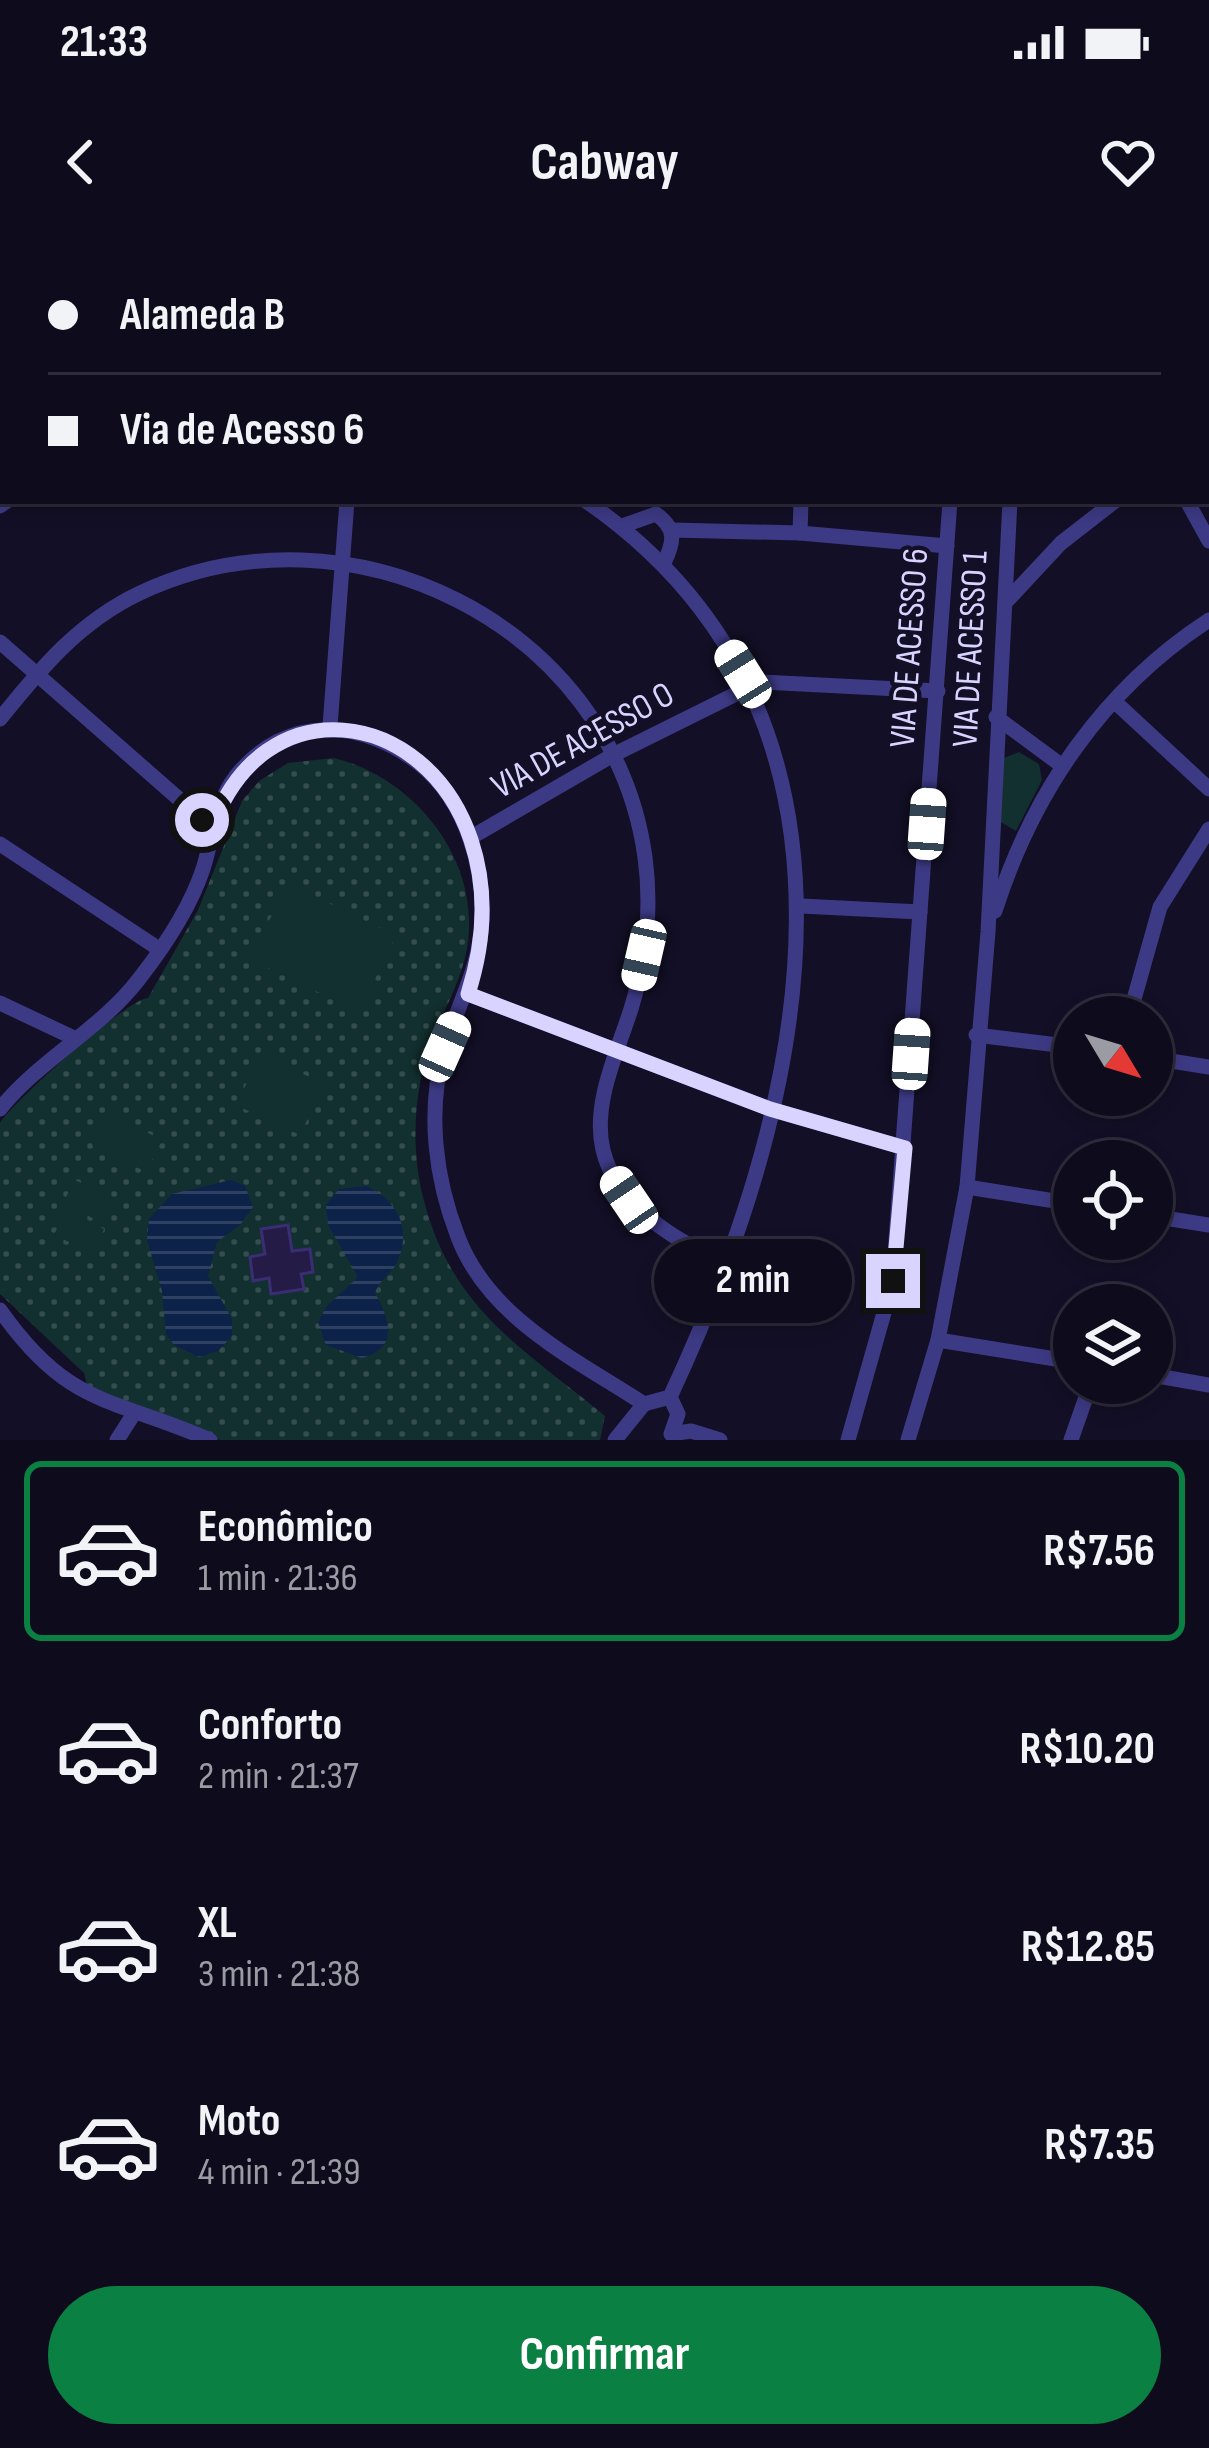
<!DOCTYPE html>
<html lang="pt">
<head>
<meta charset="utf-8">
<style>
	:root { --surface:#0e0b1c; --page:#171425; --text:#f1f3f6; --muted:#9b9ba3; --line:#2e2b3b; --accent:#0b8043 }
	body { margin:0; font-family:"Sofia Sans Condensed",sans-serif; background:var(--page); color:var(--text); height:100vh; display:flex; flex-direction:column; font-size:45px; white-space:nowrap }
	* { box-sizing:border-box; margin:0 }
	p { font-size:39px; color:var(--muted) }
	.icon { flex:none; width:66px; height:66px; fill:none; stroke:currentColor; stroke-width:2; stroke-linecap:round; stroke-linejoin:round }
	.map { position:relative; height:1200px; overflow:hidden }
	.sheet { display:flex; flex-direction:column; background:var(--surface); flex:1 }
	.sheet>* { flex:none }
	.guide { position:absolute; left:0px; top:0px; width:1209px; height:264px; box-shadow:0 6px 18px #0003,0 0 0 3px var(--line); display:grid; align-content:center; height:264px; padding:0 48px; background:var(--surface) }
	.needle { width:78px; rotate:128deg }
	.tools { position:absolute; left:1053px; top:756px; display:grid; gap:24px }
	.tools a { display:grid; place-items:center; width:120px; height:120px; border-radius:50%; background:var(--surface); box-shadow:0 6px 18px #0003,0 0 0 3px var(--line); font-size:60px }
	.end { position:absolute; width:54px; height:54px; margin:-27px; border:15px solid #d9d4ff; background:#111; box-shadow:0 0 0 6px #111 }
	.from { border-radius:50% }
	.bubble { position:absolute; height:84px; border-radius:42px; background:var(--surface); box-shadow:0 6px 18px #0003,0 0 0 3px var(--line); font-size:39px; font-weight:700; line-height:84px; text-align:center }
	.car { position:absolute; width:36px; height:72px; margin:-36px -18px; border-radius:15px; box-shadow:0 0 9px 3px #0007; background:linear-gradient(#fff 24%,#345 0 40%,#fff 0 76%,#345 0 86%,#fff 0) }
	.guide b { display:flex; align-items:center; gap:42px; height:114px; font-size:45px }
	.guide b+b { border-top:3px solid var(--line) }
	.guide i { width:30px; height:30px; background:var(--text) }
	ul { padding:21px 0 0; list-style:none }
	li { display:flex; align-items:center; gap:36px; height:180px; margin:0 24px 18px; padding:0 24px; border:6px solid transparent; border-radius:18px }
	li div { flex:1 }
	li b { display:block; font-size:45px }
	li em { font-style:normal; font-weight:700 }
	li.on { border-color:var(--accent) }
	li>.icon { width:108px; height:108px; stroke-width:1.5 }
	.action { display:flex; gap:24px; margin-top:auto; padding:24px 48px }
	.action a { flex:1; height:138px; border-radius:72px; background:var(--accent); color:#fff; font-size:48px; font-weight:700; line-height:138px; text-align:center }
	.status { display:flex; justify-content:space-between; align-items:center; height:84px; padding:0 60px; background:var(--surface); direction:ltr }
	.status svg { height:33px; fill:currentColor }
	header { display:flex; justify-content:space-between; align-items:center; height:156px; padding:0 48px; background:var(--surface); font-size:54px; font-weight:700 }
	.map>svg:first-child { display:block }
	.grass { fill:url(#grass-dots) }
	.garden { fill:#12302f }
	.water { fill:url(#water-rules) }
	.building { fill:#241b47; stroke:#3b2d73; stroke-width:3 }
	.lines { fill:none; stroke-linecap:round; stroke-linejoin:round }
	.minor { stroke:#3d3a85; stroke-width:15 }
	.route { stroke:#d9d4ff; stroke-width:15 }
	.labels { text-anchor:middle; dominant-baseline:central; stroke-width:9; stroke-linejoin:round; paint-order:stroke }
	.street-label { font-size:36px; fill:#d9d4ff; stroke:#130f26 }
</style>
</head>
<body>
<div class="status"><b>21:33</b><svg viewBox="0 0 49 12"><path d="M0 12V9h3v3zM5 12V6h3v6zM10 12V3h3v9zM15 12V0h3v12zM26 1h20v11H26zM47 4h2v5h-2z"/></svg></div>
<header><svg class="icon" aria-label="back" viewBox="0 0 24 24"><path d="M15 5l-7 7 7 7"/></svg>Cabway<svg class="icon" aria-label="heart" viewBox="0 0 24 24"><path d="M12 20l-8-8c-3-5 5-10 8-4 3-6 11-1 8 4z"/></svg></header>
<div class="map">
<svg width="1209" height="1200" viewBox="0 0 1209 1200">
	<defs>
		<pattern id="grass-dots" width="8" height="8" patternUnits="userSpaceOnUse" patternTransform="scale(3)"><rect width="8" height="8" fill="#12302f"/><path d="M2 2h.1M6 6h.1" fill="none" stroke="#344d4e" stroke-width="1.8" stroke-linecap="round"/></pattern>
		<pattern id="water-rules" width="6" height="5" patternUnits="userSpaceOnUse" patternTransform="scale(3)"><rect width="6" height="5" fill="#0c2248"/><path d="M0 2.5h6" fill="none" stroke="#2f4163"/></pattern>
	</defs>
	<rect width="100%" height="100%" fill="#130f26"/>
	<path class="grass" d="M334,518C419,539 487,628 465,718C458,745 445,769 434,795C414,844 410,905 423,957C451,1070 523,1108 605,1176L600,1200H220L88,1149L84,1133L0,1054V883C15,860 127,759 148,758L198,670L242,561L259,541L288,523Z"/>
	<g class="garden">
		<path d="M1019,512L1039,524L1042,540L1016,591L997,580L1004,518Z"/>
		<path d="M288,643L396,696L359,772L250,719Z"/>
		<path d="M261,814L324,844L300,895L236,865Z"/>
		<path d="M108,873L162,900L146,932L92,905Z"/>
		<path d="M75,940L114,959L102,983L63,963Z"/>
		<path d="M65,971L104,989L93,1013L54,995Z"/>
	</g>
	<g class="water">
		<path d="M231,940L245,946L253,967L240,985L217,1002L208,1036L232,1079V1096L218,1111L199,1117L174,1105L166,1094L162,1051L147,1000L149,979L172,954Z"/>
		<path d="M366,946C396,959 412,987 398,1020C393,1034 380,1038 375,1053C389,1078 400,1108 362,1118L326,1105L318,1082L326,1067L358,1037L328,985L326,965L339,949Z"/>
	</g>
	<path class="building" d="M288,985L292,1011L310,1009L313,1032L301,1034L304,1049L271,1054L269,1038L253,1041L250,1017L265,1014L261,989Z"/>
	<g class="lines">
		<g class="minor">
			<path d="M67,3V0"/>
			<path d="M214,3V0"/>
			<path d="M362,3L363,0"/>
			<path d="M516,3V0"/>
			<path d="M672,3L673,0"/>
			<path d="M816,3V0"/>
			<path d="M967,3V0"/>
			<path d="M1029,3V0"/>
			<path d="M1174,3V0"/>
			<path d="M1206,209L1209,207"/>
			<path d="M586,261C898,477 807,864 670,1157"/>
			<path d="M1187,261L1209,301"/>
			<path d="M0,266L7,261"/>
			<path d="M656,274C677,289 674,302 664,323"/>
			<path d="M622,286L656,274"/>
			<path d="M672,290L800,293L947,306"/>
			<path d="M800,293L801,261"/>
			<path d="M1005,363L1061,303L1115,261"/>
			<path d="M0,402L212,588"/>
			<path d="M1114,461L1209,549"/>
			<path d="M996,477L1061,525"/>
			<path d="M0,479C41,428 79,382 140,353C347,255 612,383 645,617C652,668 646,720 631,769C617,813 592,864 603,910C616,965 676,1002 725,1022"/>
			<path d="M330,486L347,261"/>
			<path d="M470,598L613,515L760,442L938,451"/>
			<path d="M0,604L159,709"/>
			<path d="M801,666L920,672"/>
			<path d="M995,671C1033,552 1103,449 1209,380"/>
			<path d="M468,754L770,869L905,908"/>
			<path d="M0,763L74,798"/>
			<path d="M1129,777L1160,667L1209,589"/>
			<path d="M976,795L1074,807"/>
			<path d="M1152,818L1209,827"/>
			<path d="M0,869C40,819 100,790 139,739C164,707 190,668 203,629C213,598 215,563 236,536C286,473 363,479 421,525C465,561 484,625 482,680C480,729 457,765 444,810C427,872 435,938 458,997C489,1079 577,1120 644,1164L670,1157L678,1174L671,1194L691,1191L720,1200"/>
			<path d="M967,947L1074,964"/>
			<path d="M1152,976L1209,985"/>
			<path d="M0,1070C69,1168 112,1157 210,1200"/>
			<path d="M938,1100L1074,1122"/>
			<path d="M1152,1135L1209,1145"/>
			<path d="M117,1200L133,1175"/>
			<path d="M615,1200L644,1164"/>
			<path d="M848,1200L893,1041L950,261"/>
			<path d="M908,1200L938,1100L967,947L988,692L1010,261"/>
			<path d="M1071,1200L1091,1143"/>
		</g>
	</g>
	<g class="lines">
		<path class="route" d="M202,580L212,588C262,445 426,466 471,600C488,651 484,704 468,754L770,869L905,908L893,1041"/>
	</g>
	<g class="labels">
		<g class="street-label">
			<text transform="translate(910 408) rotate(-86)">VIA DE ACESSO 6</text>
			<text transform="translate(971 409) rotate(-87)">VIA DE ACESSO 1</text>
			<text transform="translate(583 501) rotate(-29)">VIA DE ACESSO O</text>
		</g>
	</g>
</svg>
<div class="tools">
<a><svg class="needle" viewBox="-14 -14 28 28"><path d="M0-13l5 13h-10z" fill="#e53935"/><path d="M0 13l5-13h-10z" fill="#9b9ba3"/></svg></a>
<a><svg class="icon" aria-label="locate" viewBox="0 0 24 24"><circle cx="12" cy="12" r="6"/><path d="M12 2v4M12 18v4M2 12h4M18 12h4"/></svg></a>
<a><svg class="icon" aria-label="layers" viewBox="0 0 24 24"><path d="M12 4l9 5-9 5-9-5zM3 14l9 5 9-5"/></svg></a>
</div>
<i class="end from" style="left:202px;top:580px"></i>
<i class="end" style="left:893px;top:1041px"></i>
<div class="bubble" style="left:654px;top:999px;width:198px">2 min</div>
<i class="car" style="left:743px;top:434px;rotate:328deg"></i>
<i class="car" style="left:927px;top:584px;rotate:4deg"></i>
<i class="car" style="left:644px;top:715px;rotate:193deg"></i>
<i class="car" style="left:445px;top:807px;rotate:24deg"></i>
<i class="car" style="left:911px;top:814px;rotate:4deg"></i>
<i class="car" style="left:629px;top:960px;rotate:326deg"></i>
<div class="guide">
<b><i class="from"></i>Alameda B</b>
<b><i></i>Via de Acesso 6</b>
</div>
</div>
<section class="sheet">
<ul>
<li class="on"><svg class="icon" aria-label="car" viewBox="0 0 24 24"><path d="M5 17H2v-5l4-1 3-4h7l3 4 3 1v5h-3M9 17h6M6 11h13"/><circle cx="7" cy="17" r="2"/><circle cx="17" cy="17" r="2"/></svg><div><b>Econômico</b><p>1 min · 21:36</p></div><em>R$7.56</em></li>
<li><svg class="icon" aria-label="car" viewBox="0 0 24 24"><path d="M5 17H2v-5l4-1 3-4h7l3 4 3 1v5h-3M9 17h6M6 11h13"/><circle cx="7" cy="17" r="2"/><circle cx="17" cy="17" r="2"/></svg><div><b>Conforto</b><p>2 min · 21:37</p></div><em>R$10.20</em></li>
<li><svg class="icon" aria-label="car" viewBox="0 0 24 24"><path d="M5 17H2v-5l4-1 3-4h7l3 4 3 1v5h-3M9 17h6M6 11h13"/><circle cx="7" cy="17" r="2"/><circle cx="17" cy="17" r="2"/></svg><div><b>XL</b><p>3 min · 21:38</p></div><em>R$12.85</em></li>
<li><svg class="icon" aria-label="car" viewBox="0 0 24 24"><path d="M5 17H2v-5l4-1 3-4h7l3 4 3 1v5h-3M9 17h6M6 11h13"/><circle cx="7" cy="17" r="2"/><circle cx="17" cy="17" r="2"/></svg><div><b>Moto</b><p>4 min · 21:39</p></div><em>R$7.35</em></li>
</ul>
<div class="action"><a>Confirmar</a></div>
</section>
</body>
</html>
